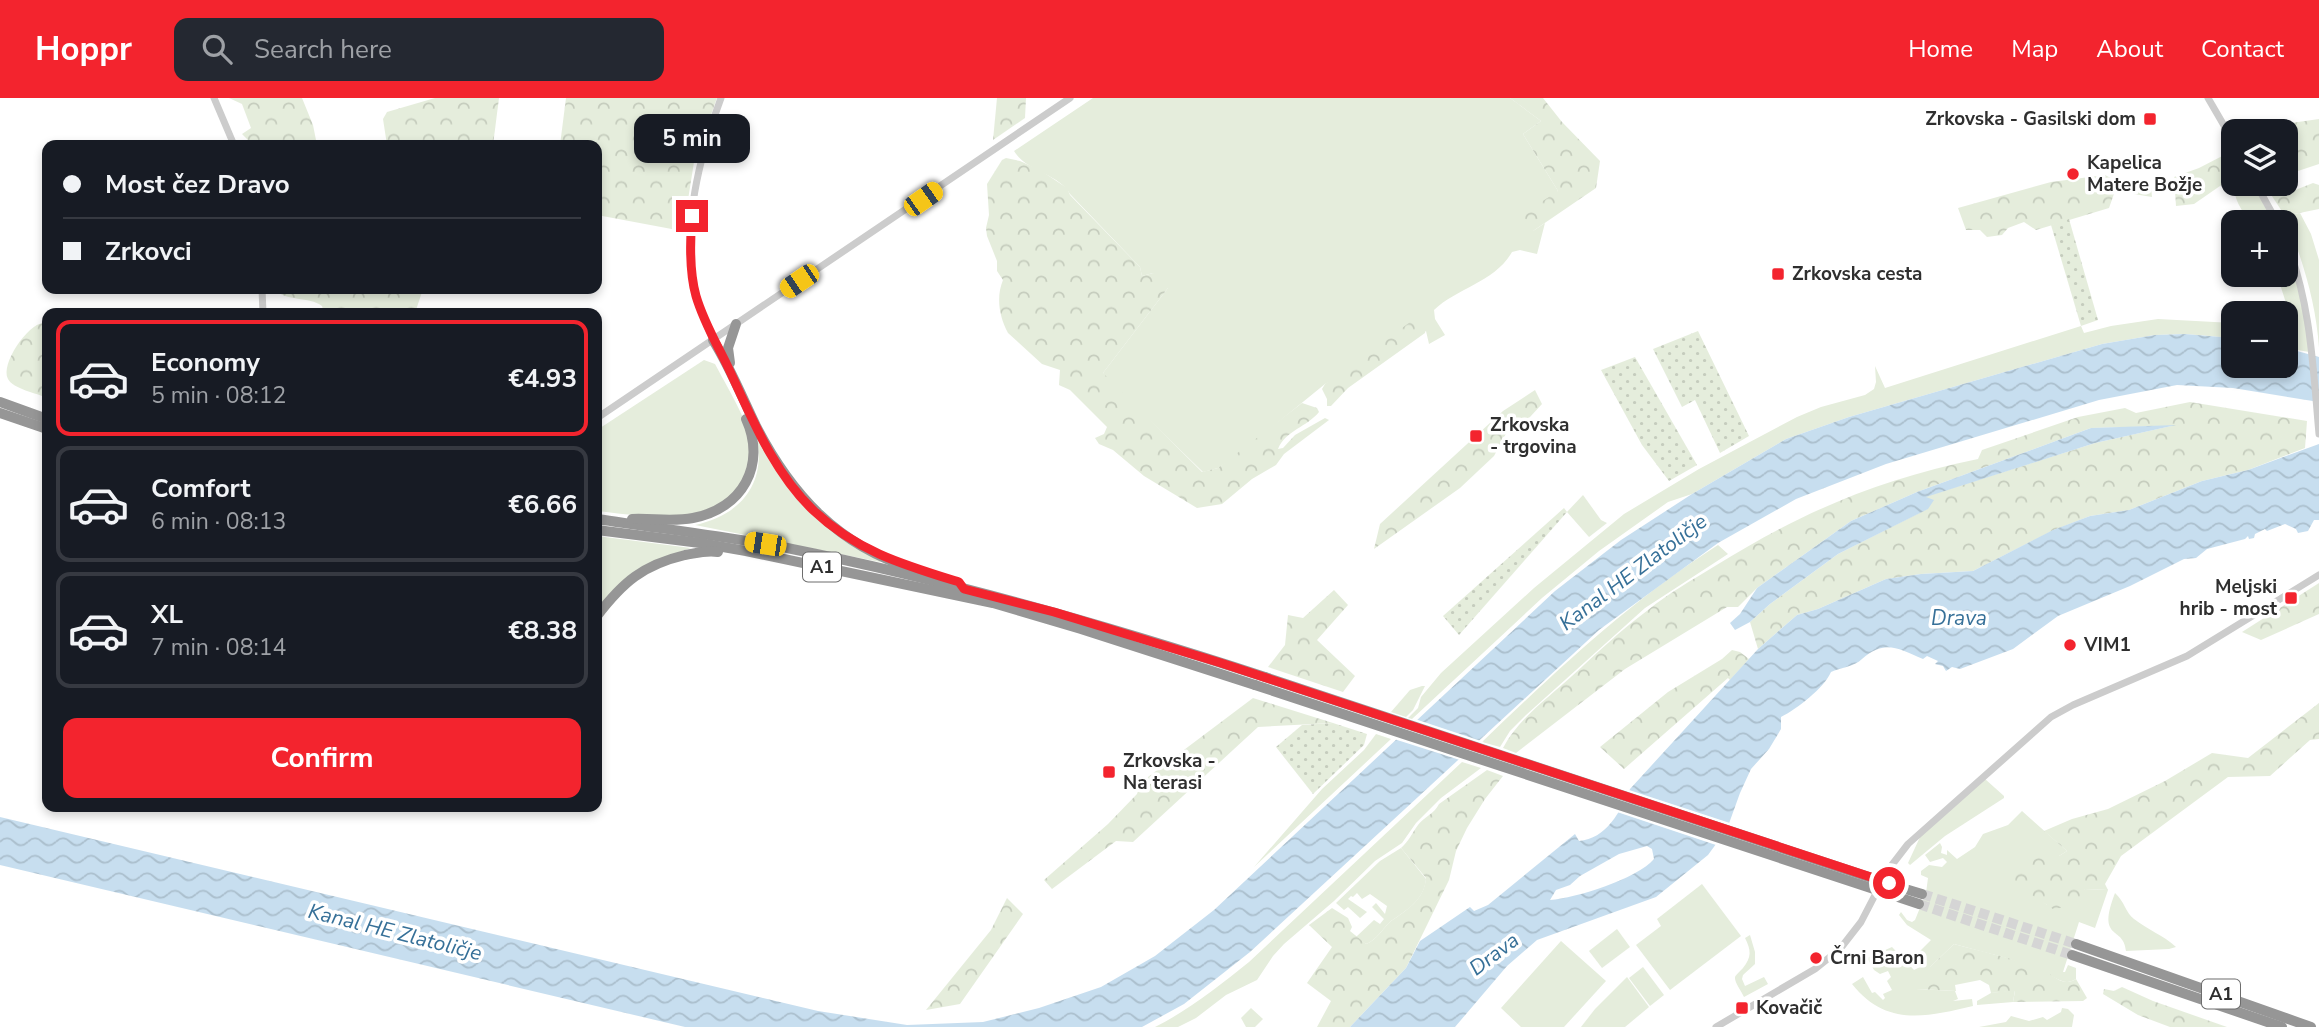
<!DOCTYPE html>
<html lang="en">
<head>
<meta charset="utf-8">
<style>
	:root { --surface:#171b24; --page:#242831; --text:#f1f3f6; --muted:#9ea1a6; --line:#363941; --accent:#f3242e }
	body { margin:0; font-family:"Nunito Sans",sans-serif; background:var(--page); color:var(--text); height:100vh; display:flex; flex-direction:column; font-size:26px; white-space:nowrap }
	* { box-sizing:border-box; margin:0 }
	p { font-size:23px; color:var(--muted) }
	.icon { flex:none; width:38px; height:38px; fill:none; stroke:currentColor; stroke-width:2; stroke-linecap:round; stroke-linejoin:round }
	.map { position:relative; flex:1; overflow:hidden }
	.drawer { position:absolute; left:42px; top:210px; width:560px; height:504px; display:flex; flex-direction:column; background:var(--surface); border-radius:14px; box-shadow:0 4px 10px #0003 }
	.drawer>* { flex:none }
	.top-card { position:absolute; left:42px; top:42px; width:560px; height:154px; border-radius:14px; box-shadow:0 4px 10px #0003; display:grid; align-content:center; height:154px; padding:0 21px; background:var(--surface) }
	.buttons { position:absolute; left:2221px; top:21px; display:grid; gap:14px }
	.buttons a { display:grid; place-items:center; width:77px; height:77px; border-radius:14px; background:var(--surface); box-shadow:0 4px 10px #0003; font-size:35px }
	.end { position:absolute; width:32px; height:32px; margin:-16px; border:9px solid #f3242e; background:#fff; box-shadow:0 0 0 4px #fff }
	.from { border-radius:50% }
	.bubble { position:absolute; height:49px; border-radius:14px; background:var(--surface); box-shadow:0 4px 10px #0003; font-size:23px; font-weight:700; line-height:49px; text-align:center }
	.car { position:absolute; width:21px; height:42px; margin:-21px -10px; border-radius:9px; box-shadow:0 0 5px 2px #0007; background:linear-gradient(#f5c518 24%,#345 0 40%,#f5c518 0 76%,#345 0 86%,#f5c518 0) }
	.top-card b { display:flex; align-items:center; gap:24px; height:66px; font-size:26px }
	.top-card b+b { border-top:2px solid var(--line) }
	.top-card i { width:18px; height:18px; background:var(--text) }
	ul { padding:12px 0 0; list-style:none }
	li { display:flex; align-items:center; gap:21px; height:116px; margin:0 14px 10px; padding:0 7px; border:4px solid var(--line); border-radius:14px }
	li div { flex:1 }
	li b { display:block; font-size:26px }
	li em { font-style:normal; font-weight:700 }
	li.current { border-color:var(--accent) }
	li>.icon { width:63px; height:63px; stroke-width:1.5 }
	.button { display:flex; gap:14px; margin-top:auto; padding:14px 21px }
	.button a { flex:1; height:80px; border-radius:14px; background:var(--accent); color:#fff; font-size:28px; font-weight:700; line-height:80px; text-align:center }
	header { display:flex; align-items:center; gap:42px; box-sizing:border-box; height:98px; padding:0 35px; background:var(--accent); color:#fff }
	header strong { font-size:33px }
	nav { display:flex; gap:38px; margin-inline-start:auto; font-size:24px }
	.search { width:490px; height:63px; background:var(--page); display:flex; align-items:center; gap:18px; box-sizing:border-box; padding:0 24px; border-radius:14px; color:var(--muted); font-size:26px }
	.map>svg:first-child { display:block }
	.grass { fill:#e5eddc }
	.forest { fill:url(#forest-crowns) }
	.garden { fill:url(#garden-dots) }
	.water { fill:url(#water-waves); fill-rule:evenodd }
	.pier { fill:#fff }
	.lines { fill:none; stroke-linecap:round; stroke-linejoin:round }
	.highway-tunnel { stroke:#d5d5d5; stroke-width:10; stroke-dasharray:10 5; stroke-linecap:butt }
	.minor { stroke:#ccc; stroke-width:7 }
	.highway { stroke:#969696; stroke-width:10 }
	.highway-bridge { stroke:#969696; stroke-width:10 }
	.route { stroke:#f3242e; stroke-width:9 }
	.poi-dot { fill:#f3242e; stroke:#fff; stroke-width:2.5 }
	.labels { text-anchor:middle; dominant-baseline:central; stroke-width:7; stroke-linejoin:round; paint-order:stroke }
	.shield { fill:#fff; stroke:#6d6d6d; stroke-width:2 }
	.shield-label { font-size:18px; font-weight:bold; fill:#2f2f2f }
	.poi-label { font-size:19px; font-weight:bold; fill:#2f2f2f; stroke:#fff; text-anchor:start }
	.water-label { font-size:21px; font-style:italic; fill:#367098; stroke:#fff }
</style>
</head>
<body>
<header>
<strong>Hoppr</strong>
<div class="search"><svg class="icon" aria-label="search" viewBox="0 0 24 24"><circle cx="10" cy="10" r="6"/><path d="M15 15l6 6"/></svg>Search here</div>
<nav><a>Home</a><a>Map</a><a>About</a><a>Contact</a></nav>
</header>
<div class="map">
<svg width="2319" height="929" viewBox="0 0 2319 929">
	<defs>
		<pattern id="forest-crowns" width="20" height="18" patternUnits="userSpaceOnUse" patternTransform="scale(1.75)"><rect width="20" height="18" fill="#e5eddc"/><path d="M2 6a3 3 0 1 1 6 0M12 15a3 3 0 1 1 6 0" fill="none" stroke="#c5ccbd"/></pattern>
		<pattern id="garden-dots" width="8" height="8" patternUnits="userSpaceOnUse" patternTransform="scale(1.75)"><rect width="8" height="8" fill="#e5eddc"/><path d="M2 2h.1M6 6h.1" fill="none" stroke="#c5ccbd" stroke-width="1.8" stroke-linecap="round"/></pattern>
		<pattern id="water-waves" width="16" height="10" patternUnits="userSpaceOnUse" patternTransform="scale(1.75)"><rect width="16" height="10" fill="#c7deef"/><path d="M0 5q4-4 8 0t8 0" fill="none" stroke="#abbfcd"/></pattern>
	</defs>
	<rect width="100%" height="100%" fill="#fff"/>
	<g class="grass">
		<path d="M1093,0H1510L1541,23L1523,36L1558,93L1533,133L1545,125L1537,156L1520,152L1512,154C1495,184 1457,190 1434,212L1435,221L1445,237L1429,246L1426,233L1325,286L1239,356L1218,370L1203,374L1105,279L1103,275L1168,190L1153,175L1142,178L1140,169L1070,96C1060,76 1027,74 1014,53Z"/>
		<path d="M2235,86H2253L2273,124H2249C2243,113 2232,100 2235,86Z"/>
		<path d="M2300,115L2311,136L2319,162V250C2316,204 2302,160 2285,118Z"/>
		<path d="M2286,151L2301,197L2309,254L2286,250V205L2277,177H2286Z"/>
		<path d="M2158,221L2233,225V240L2185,236L2155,237L2102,246L1849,319L1786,341L1692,396L1668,404L1599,453L1542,500L1412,621L1408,620L1418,610L1421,599L1441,575L1534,490L1624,416L1699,371L1797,319L1821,309L1865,297L1874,291L1876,284L1875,268L1885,290L2081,228L2084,235L2111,228Z"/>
		<path d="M704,262L715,266C725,285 749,325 751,344C752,362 748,375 738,389C707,430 642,418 597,413V332Z"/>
		<path d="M755,334C773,364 789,397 816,420C835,437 859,449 881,462L880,464L695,427C742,417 769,383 755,334Z"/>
		<path d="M1583,397L1601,422L1607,425L1589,439L1567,414Z"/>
		<path d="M597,438L691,450C654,462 620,478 597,511Z"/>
		<path d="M1718,447L1728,456L1645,510L1526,617L1510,633L1500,649L1482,644C1557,572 1630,503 1718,447Z"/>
		<path d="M1422,588H1425L1413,612L1406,619L1391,614L1410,592Z"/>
		<path d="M1376,636L1391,641L1254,769L1322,691L1364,652Z"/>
		<path d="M1462,664L1481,670L1441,700L1416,725L1402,745L1375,763L1334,803L1284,846L1273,858L1257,882L1226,897L1196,920L1178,929H1155C1189,912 1219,888 1249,864Z"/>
		<path d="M1985,681L2004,698V700L1945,738L1910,767L1908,765L1920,739Z"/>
		<path d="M2022,713L2067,753L2059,758L2041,802L2047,807L2070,802L2085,791L2108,792L2095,830L2079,824L2063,874H2065L2068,867L2076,870V881C2068,886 2063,884 2055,880C2024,862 1989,856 1954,846L1931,868L1916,891L1955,893L1958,901L1953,903L1972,901L1973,908C1926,919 1886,929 1852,886L1863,879L1872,895L1875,894L1883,902L1885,900L1883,896L1892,892L1887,883L1891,879L1888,873L1880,876L1874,872L1867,860L1892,849L1914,872L1920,869L1916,857L1931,842L1907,827L1899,817L1901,814L1907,822L1912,824L1915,822L1926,795L1928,780L1921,777V773L1929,767L1942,769L1947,764L1943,760L1930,764L1925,757L1940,745L1942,749L1941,755L1947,757V752L1957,761L1975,749L1983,736L2008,727Z"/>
		<path d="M1401,750L1426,781C1424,802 1407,812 1391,823C1382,831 1377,842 1366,846L1356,839L1374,822L1380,826L1384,821L1372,809L1376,805L1385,816L1387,808L1370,796L1362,801L1357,795L1353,799L1351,798L1348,801L1367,814L1360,820L1348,809L1344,812L1336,805L1380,763Z"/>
		<path d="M1702,786L1741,838L1670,892L1636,847L1661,828L1657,821Z"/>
		<path d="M2115,795C2125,804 2125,814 2134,821C2148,832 2163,837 2176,849L2169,851L2126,853C2124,827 2096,844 2115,795Z"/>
		<path d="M1617,831L1630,849L1602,870L1589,853Z"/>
		<path d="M1750,837L1755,854V866L1743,877L1742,881L1745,888L1764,879L1768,886L1744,899C1742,894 1734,884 1735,879C1736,877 1741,872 1743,870C1752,859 1751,852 1745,840Z"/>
		<path d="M1561,843L1606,883L1564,929H1521L1501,910Z"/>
		<path d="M1643,869L1664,897L1650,908L1629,880Z"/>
		<path d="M1627,879L1649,909L1625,929H1581L1595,911Z"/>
		<path d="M2015,892L2013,904L1977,907V903L1991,895Z"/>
		<path d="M1251,910L1263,921L1255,929H1246L1241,920Z"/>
		<path d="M2062,910L2068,911L2074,917L2072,929H1979L2006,924L2011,918L2029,923L2043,919L2047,922L2061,914Z"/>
	</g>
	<g class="forest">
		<path d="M229,0H302L313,27L317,47H253L242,36L251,30L242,6Z"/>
		<path d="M435,0H499L493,47H387L383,21L387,14Z"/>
		<path d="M566,0H717L694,64L684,127L677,132L597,117V47H560Z"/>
		<path d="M997,0H1026L1025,20L993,42Z"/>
		<path d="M1510,0H1543L1562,24L1600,63L1596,90L1533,133L1522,131L1520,118L1558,93L1523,36L1541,23Z"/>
		<path d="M2319,21V66L2286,77V33H2271L2285,26Z"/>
		<path d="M2230,54L2233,60V79L2194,106L2176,108L2174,79L2199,70Z"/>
		<path d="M1006,60L1020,63L1040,72L1067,90L1070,97L1140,169L1142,178L1153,175L1162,177L1169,185L1168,190L1103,275L1202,374L1218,370L1302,305L1317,310L1319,314C1307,329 1286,332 1278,351L1283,350L1295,337L1325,320L1329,322L1284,356L1276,367L1252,381L1222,406L1197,410L1144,378L1113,352L1099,346L1095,340L1104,336L1107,329L1070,292L1059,287L1060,272L1042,266L1008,235C999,218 996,199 1003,182L997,173V163L987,138L986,130L989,117L987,86L1002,62Z"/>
		<path d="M2105,77L2126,88H2151L2152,99L2115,93L2109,110L2036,132L2024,124L2008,130L2002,137L1987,139L1980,132H1966L1958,110L2051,84Z"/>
		<path d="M2313,85L2319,87V111L2285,118L2264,86H2279L2283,97Z"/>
		<path d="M274,191H423L415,215H324L322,208C309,198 286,204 274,191Z"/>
		<path d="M1413,222L1423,226L1426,229L1425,235L1348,290L1331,308H1327V301L1322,291L1325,286Z"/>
		<path d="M43,225L47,230V300C37,295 13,291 8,281C0,266 28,226 43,225Z"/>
		<path d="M1535,292L1542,306L1519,331L1508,332L1494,358L1460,390L1374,451L1380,426L1503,313Z"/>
		<path d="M2190,304L2307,323L2305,350L2248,372L2202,383L2129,412L2090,418L2054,432L1973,473L1921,476L1886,481L1818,511L1797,517L1758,551L1750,524L1770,506L1838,456L1927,411L1924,399L2095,345L2171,328L2091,330L1917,394L1851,423L1757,490L1738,509H1727L1625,571L1516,655L1503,650C1518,621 1548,600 1572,578C1597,555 1621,532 1648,512C1669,495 1692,482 1715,468C1802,414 1877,382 1978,361L1982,352L2078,319L2125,310L2136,315Z"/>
		<path d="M2319,485V516L2261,542L2242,534Z"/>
		<path d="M1334,492L1348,507L1317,542L1355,578L1343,594L1268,569L1285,547L1288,517L1303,520Z"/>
		<path d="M1732,552L1740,554L1749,561L1730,582L1728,580L1624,671L1600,649L1668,594L1722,561Z"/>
		<path d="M1253,600L1333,625L1258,629L1133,744L1116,743L1052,791L1044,782L1108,726L1137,696L1140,685Z"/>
		<path d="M2319,605V641L2310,642L2270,678L2228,679L2121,758L2105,786L2108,792L2085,791L2080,802H2070L2067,809L2053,811L2012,784L2015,769L2039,757L2043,760L2059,758L2067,753L2044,733L2072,721L2108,711L2165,683L2212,655L2248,660Z"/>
		<path d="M1487,672L1503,678L1485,701L1467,730L1456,753L1449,782L1406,870L1350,929H1317L1331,903L1307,885L1332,849L1309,827L1332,810L1348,820L1352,829L1350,833L1366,846C1377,842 1382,831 1391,823C1407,812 1424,802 1426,780L1401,750C1409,743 1412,735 1418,727C1424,719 1434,716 1439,706Z"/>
		<path d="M1007,800L1023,816L960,906L926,912L991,832Z"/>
		<path d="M1954,846C1983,854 2013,860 2041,871C2053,876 2062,890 2076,881L2087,900L2083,903L2013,904L2015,893L1991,895L1989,887L1980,882L1955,887L1956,893L1916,891L1915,887L1931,868Z"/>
		<path d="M2122,889L2153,903L2227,929H2170L2138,917L2103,896L2104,891L2114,893Z"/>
	</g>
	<g class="garden">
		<path d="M2069,121L2098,222L2081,228L2051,127Z"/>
		<path d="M1698,233L1749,338L1720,355L1695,302L1682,309L1653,251Z"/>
		<path d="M1635,259L1697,367L1669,383L1642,347L1601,272Z"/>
		<path d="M1564,410L1567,414L1459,537L1443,518Z"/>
		<path d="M1333,625L1367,636L1364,647L1313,696L1276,649L1302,627Z"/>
	</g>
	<g class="water">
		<path d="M2185,236L2233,240V268H2286V250L2319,259V304L2233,290L2177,287L2099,302L1886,366L1796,401L1718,445L1599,532L1250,854L1184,906L1142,929H685L0,767V719L818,913L907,927L983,924L1039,910L1101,889L1155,858L1214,812L1555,493L1621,442L1692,396L1786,341L1849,319L2102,246L2155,237Z"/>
		<path d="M2176,327L2095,345L1926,399L1934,402L1928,411L1838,456L1770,506L1750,524L1735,532L1730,525L1740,516L1757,490L1851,423L1917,394L2091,330Z"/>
		<path d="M2319,346V422H2314L2308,433L2298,435L2296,431L2285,426L2267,433L2265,431L2255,436L2254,440L2249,441L2248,438L2245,441L2207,451L2196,460L2184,461L2130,488L2058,518L2013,551L1960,571L1952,569L1946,573L1943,568L1935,566L1938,563L1927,558L1923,561C1897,550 1885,541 1862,561C1855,568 1840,570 1831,574C1824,590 1797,611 1781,619V631L1769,651L1751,671L1740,695L1727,731L1708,757L1656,799L1537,842L1507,868L1455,929H1350L1406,870L1420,843L1470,809L1474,813L1488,807L1575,736L1579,743C1606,741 1621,713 1630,691L1758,551L1797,517L1818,511L1886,481L1921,476L1973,473L2053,432L2090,418L2129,412L2202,383L2248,372ZM1647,748L1652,751L1654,761C1637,781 1576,800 1550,802L1556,792L1570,787L1580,778L1619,756Z"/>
	</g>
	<g class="pier">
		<path d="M1415,621L1484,644L1463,663L1394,641Z"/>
		<path d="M1626,691L1733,726L1730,733L1719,748L1617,714Z"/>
	</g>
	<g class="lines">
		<g class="highway-tunnel">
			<path d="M1922,796L2076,846"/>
			<path d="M1919,806L2072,857"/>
		</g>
		<g class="minor">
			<path d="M214,0L234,47"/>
			<path d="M2208,0L2233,43"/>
			<path d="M2256,86L2277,124"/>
			<path d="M2286,143C2311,205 2313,270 2319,336"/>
			<path d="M262,191L263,215"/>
			<path d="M713,242C706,225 698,208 694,191C682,127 699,60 721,0"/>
			<path d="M597,320L1070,0"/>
			<path d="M1716,929L1815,871L1840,851L1861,824L1888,772L1908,746L2051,619L2073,607L2187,558L2319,477"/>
		</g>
		<g class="highway">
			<path d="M713,242C730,269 742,299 756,328C791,396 838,448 914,471"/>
			<path d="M730,265L728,250L736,226"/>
			<path d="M0,304L47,321"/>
			<path d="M0,315L47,331"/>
			<path d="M597,421C662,431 728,438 792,451C952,483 1109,528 1265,579"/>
			<path d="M632,421C652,420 672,424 693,420C742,411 767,367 746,321"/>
			<path d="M597,432L700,445L746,453L993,505L1081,531L1255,587"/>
			<path d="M597,518C623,484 643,467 685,457C697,455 706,452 718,454"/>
			<path d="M1902,790L1922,796"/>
			<path d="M1892,797L1919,806"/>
			<path d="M2076,846L2311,929"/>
			<path d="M2072,857L2282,929"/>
		</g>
		<g class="highway-bridge">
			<path d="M1265,579L1902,790"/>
			<path d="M1255,587L1892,797"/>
		</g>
	</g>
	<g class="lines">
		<path class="route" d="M692,118C690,143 689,173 696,198C703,222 715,243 726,265C750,315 772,373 813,412C856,453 904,467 959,484L964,491L1054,514L1221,565L1889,785"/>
	</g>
	<g class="poi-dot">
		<rect x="2143" y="14" width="14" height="14" rx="3.5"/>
		<circle cx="2073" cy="76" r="7"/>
		<rect x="1771" y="169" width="14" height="14" rx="3.5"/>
		<rect x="1469" y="331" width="14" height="14" rx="3.5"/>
		<rect x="2284" y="493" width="14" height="14" rx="3.5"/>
		<circle cx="2070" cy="547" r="7"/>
		<rect x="1102" y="667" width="14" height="14" rx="3.5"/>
		<circle cx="1816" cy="860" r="7"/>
		<rect x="1735" y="903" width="14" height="14" rx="3.5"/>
	</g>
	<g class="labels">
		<g class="shield">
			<rect x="803" y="454.5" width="38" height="29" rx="5"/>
			<rect x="2202" y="881.5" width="38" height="29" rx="5"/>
		</g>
		<g class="shield-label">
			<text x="822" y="469">A1</text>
			<text x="2221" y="896">A1</text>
		</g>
		<g class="poi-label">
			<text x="2136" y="21" text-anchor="end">Zrkovska - Gasilski dom</text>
			<text x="2087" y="65">Kapelica<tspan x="2087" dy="22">Matere Božje</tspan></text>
			<text x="1792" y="176">Zrkovska cesta</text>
			<text x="1490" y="327">Zrkovska<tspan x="1490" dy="22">- trgovina</tspan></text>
			<text x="2277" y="489" text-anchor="end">Meljski<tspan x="2277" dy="22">hrib - most</tspan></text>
			<text x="2084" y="547">VIM1</text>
			<text x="1123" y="663">Zrkovska -<tspan x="1123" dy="22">Na terasi</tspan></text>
			<text x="1830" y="860">Črni Baron</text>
			<text x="1756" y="910">Kovačič</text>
		</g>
		<g class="water-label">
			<text transform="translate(1633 474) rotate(-37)">Kanal HE Zlatoličje</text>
			<text x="1959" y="520">Drava</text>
			<text transform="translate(395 834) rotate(14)">Kanal HE Zlatoličje</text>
			<text transform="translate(1494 856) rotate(-37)">Drava</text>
		</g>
	</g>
</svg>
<div class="buttons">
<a><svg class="icon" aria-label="layers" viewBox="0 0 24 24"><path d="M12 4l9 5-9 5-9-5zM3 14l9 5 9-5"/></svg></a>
<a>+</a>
<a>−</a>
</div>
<i class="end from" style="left:1889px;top:785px"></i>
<i class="end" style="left:692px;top:118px"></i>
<div class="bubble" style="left:634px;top:16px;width:116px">5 min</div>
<i class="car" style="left:923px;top:101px;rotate:55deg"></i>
<i class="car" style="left:799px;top:183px;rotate:236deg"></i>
<i class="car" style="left:765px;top:446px;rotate:279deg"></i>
<div class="top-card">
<b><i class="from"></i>Most čez Dravo</b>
<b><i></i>Zrkovci</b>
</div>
<section class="drawer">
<ul>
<li class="current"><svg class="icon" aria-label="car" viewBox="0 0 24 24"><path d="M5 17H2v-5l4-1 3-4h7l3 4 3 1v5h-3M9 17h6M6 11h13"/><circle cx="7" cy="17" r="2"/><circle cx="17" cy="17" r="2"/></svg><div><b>Economy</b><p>5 min · 08:12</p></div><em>€4.93</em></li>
<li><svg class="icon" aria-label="car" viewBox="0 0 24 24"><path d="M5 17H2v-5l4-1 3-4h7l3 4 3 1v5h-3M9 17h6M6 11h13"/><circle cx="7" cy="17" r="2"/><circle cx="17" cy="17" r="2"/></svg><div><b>Comfort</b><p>6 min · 08:13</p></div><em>€6.66</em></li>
<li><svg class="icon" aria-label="car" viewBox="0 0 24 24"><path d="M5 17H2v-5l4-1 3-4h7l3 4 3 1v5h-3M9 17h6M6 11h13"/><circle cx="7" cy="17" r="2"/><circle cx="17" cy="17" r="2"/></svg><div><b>XL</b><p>7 min · 08:14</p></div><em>€8.38</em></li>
</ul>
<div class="button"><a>Confirm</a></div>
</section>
</div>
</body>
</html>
